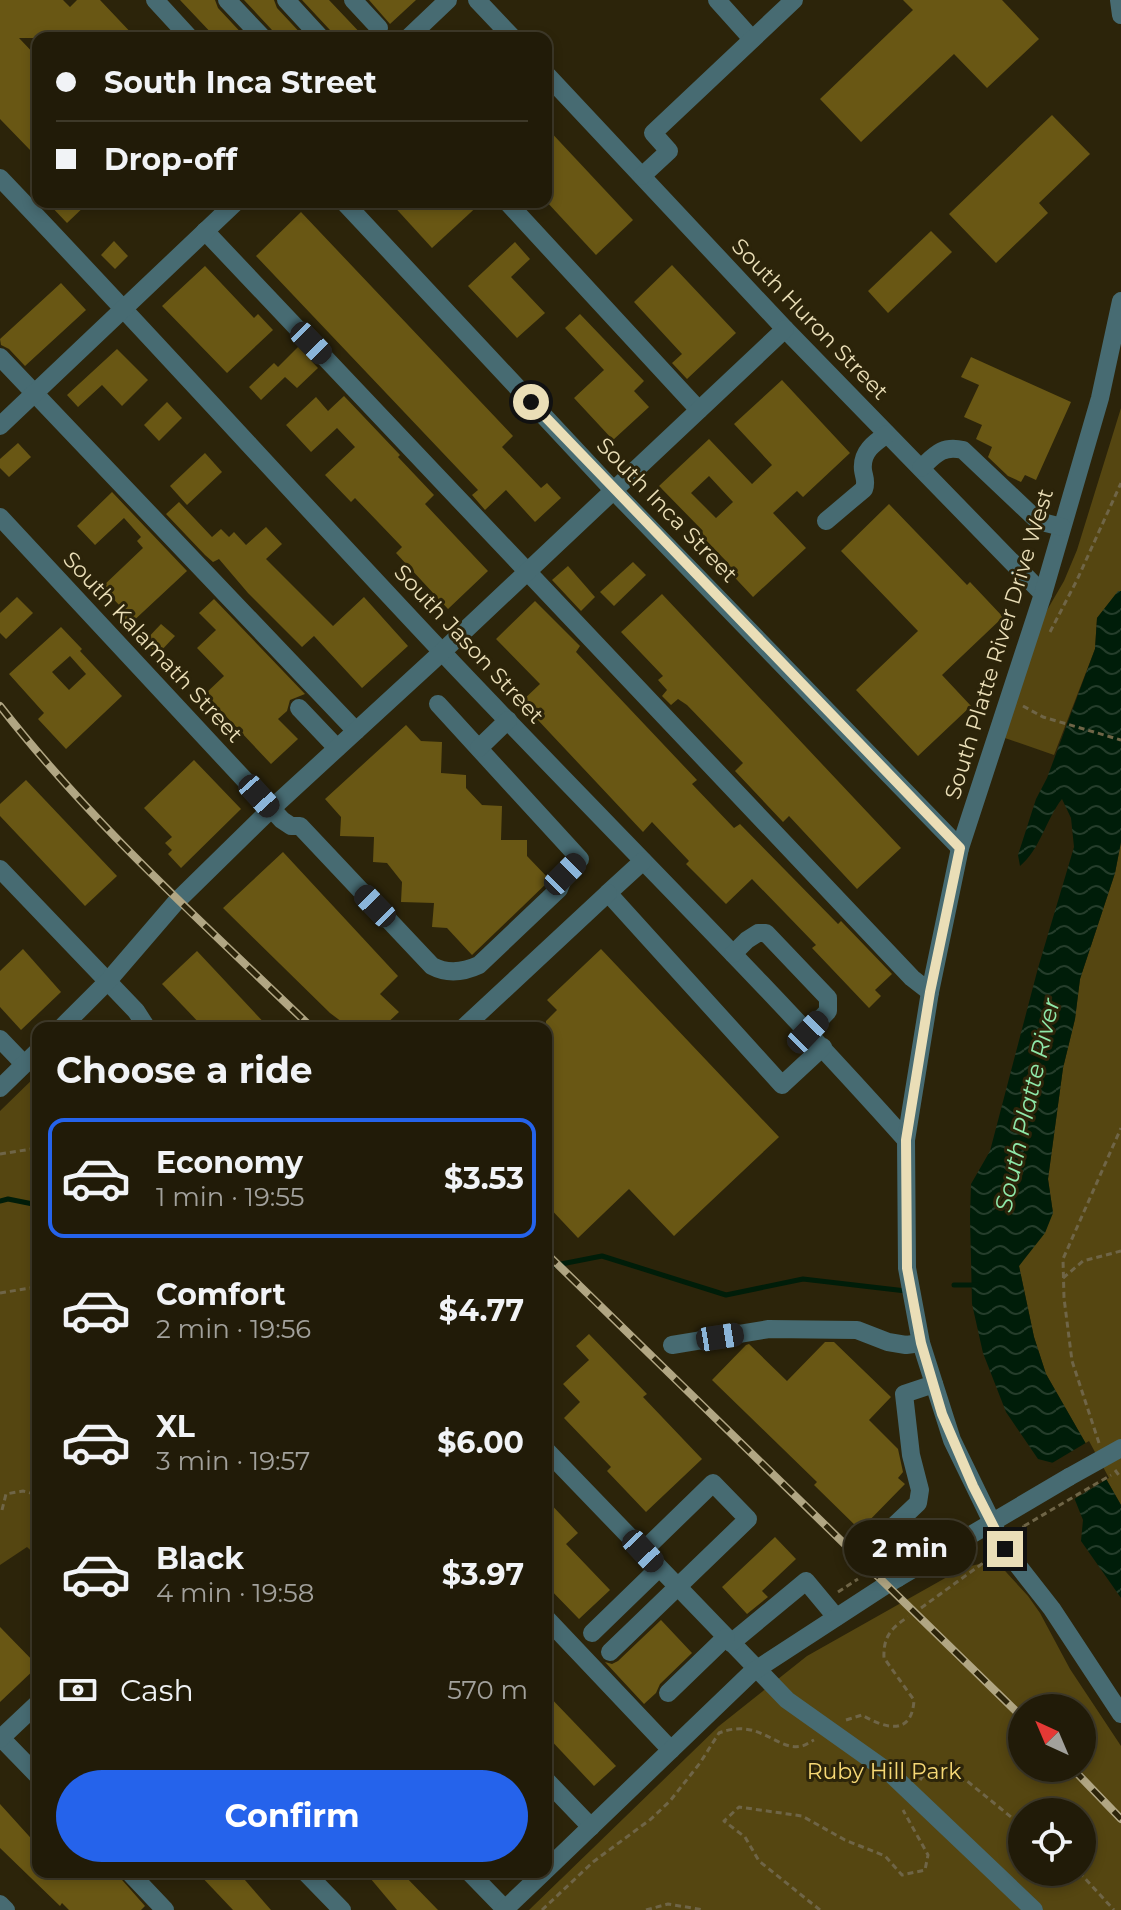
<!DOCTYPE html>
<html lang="en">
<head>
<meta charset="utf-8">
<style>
	:root { --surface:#211b08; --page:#292412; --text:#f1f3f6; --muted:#a2a19c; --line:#3e3929; --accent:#2563eb }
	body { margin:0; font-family:Montserrat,sans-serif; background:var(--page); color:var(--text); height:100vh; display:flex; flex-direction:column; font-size:30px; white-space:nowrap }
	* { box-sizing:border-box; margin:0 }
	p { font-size:26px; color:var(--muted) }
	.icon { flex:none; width:44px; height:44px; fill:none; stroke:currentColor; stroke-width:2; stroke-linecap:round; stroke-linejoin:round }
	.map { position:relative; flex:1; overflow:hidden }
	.drawer { position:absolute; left:32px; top:1022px; width:520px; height:856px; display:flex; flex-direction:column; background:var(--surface); border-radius:16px; box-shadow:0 4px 12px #0003,0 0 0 2px var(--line) }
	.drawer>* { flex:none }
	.top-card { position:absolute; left:32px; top:32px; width:520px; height:176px; border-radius:16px; box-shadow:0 4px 12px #0003,0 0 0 2px var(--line); display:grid; align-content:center; height:176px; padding:0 24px; background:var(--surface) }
	.needle { width:52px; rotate:316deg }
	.tools { position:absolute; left:1008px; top:1694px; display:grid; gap:16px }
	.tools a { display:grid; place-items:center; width:88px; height:88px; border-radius:50%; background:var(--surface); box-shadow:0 4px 12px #0003,0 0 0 2px var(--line); font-size:40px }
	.end { position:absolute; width:36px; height:36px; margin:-18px; border:10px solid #eadeb7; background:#111; box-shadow:0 0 0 4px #111 }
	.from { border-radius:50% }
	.bubble { position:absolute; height:56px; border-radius:28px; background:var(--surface); box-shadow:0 4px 12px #0003,0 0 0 2px var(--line); font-size:26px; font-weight:700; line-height:56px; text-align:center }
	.car { position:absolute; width:24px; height:48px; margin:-24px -12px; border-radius:10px; box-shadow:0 0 6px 2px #0007; background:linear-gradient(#222 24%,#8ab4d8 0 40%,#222 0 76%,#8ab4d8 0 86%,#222 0) }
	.top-card b { display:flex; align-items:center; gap:28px; height:76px; font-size:30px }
	.top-card b+b { border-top:2px solid var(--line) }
	.top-card i { width:20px; height:20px; background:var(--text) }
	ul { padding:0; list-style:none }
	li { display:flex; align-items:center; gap:24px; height:120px; margin:0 16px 12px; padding:0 8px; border:4px solid transparent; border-radius:16px }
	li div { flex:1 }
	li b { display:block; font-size:30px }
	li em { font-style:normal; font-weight:700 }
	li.selected { border-color:var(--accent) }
	li>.icon { width:72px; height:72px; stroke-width:1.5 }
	h2 { padding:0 24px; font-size:36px; line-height:96px }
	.pay { display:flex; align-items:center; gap:20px; height:88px; padding:0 24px; font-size:30px }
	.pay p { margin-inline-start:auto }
	.cta { display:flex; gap:16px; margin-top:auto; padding:16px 24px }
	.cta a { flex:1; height:92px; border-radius:48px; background:var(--accent); color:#fff; font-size:32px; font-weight:700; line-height:92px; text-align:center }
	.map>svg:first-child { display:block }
	.green { fill:#554611; fill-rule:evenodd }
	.water { fill:url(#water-waves) }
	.pier { fill:#2c240a }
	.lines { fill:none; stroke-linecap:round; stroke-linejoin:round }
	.stream { stroke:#001d09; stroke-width:5 }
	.building { fill:#695714; fill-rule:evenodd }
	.path { stroke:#6f6547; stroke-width:3; stroke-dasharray:6 4; stroke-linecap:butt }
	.minor { stroke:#476b72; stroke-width:18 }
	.rail-casing { stroke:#b1a683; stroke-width:8 }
	.rail { stroke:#2c240a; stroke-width:5; stroke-dasharray:15; stroke-linecap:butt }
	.path-bridge { stroke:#6f6547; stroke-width:3; stroke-dasharray:6 4; stroke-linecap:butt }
	.minor-bridge { stroke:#476b72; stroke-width:18 }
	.route { stroke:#eadeb7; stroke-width:10 }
	.labels { text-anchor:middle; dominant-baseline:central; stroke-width:6; stroke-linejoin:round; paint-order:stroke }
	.street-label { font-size:22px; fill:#eadeb7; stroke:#2c240a }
	.park-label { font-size:22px; fill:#f6d875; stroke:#2c240a }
	.water-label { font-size:24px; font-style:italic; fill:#8fe9aa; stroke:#2c240a }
</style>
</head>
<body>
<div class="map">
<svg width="1121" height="1910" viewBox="0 0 1121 1910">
	<defs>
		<pattern id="water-waves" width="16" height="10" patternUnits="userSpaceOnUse" patternTransform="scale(2)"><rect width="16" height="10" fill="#001d09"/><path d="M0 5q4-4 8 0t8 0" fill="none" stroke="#253d2b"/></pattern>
	</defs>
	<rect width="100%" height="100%" fill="#2c240a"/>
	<g class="green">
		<path d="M1121,408V591L1118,592L1097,618L1095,649L1054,755L1002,737L1043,617L1064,581L1077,550Z"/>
		<path d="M1121,842V1505L1046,1374L1034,1337L1019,1266L1053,1213L1048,1179L1063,1068L1075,1019L1080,979L1115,873Z"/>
		<path d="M38,1074V1557L27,1547L0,1565V1111Z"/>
		<path d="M995,1560L1028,1596L1040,1613L1070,1669L1121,1746V1910H529L719,1726L807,1656L963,1568ZM1022,1708H1082V1768H1022ZM1022,1812H1082V1872H1022Z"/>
	</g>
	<path class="water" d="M1118,591H1121V842L1115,873L1080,979L1075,1019L1063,1068L1048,1179L1053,1213L1045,1233L1019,1266L1034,1337L1046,1374L1121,1505V1598L1081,1541L1083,1520L1061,1465L1038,1459L1006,1412L983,1353L972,1304L970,1216L971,1184L990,1151L1038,968L1074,847L1071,818L1062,799C1046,819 1040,850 1020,866L1018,855L1036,799L1047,778L1095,649L1097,618Z"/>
	<path class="pier" d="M1089,1441L1109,1478L1071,1501L1058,1468L1047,1466Z"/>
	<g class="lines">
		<g class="stream">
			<path d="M0,1201L8,1199L38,1205"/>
			<path d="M546,1267L602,1256L726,1295L803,1279L906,1291"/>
			<path d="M954,1285H977"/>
		</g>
	</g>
	<g class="building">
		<path d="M0,0H63L70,7L77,0H100L136,38H19L38,58V146L32,152L0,119Z"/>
		<path d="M180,0H215L218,8L246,38H216Z"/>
		<path d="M244,0H274L277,8L305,38H275L272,30Z"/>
		<path d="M302,0H329L365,38H333L330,30Z"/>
		<path d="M369,0H416L390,24Z"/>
		<path d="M903,0H1002L1039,39L987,88L954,54L861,142L820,99L913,10Z"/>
		<path d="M1052,115L1090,154L1039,203L1048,213L996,263L949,214Z"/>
		<path d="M546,127L633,220L596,255L546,201Z"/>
		<path d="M47,202H89L67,223Z"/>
		<path d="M390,202H482L432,248Z"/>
		<path d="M301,212L513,436L502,447L541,488L547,483L561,498L535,522L506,490L485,510L472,495L478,490L256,256Z"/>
		<path d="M931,231L952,252L888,313L868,291Z"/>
		<path d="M114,241L128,256L115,269L101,255Z"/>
		<path d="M515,242L530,259L511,277L545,313L517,338L468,286Z"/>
		<path d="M672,265L736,333L687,379L672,363L682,354L634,302Z"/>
		<path d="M205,266L254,318L258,314L273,330L227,373L162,306Z"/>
		<path d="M61,283L86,310L25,366L9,349L1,345L0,339Z"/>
		<path d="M580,314L644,381L634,391L649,407L613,440L574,398L604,370L565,328Z"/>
		<path d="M298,347L318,368L297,388L285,377L261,400L249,387L274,363L278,367Z"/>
		<path d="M117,349L148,380L122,406L102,385L78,407L67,395Z"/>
		<path d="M971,357L1071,402L1036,480L1025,475L1021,482L1008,476L988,457L992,447L976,439L982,425L964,417L979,385L961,377Z"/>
		<path d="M782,380L850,453L803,497L797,491L773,513L806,548L753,597L724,566L728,563L700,534L703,531L659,486L709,439L752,484L772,465L734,424ZM709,476L733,502L716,518L691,493Z"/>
		<path d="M344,396L400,455L398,457L434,495L425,504L488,571L448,609L396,553L402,547L355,498L351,502L325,475L355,447L337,428L311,452L286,425L316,397L328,411Z"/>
		<path d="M167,402L182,418L159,441L144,425Z"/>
		<path d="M18,443L31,457L9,477L0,468V459Z"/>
		<path d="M205,453L222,472L187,505L170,486Z"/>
		<path d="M112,492L187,571L129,625L116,612L121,607L102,587L143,548L137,541L141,537L124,518L95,545L77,526Z"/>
		<path d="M179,502L212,537L221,529L229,537L234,532L246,545L266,527L282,544L266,559L333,626L364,597L408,646L362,688L314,636L302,647L248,593L219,559L213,562L205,555L166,514Z"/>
		<path d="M889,504L967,585L970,582L1003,617L942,675L971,706L918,756L856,690L918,631L841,551Z"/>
		<path d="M633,562L646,575L614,606L600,592Z"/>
		<path d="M568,566L595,597L581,611L552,580Z"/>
		<path d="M662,594L901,848L857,889L789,816L783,822L735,771L743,763L687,705L678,699L671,705L662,696L667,690L658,680L663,676L621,632Z"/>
		<path d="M17,597L33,613L6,639L0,633V613Z"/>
		<path d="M214,599L305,694L290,700L287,711L278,719L298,739L271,764L205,694L224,676L197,648L216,630L199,613Z"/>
		<path d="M535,601L580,646L576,652L697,780L692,784L734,828L740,824L838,924L841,921L892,974L875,990L881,996L869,1008L812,948L816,945L752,879L726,904L686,864L689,861L652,822L643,832L521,702L540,684L496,639Z"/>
		<path d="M161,624L175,636L158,654L144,642Z"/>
		<path d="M61,627L82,649L80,651L122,696L66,749L38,719L44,713L9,674ZM70,656L86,674L69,690L52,672Z"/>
		<path d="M406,725L421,741L442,742L441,773L466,775V788L482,805L502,806L501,840H527V856L550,880L472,955L447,928L432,927L434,903L401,902L402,882L387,863L373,862L374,837L340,836L341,817L325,799Z"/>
		<path d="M194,760L241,809L181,868L168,854L172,850L165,843L172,837L144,808Z"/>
		<path d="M26,780L117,876L85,906L0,816V804Z"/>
		<path d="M283,852L398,976L380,994L399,1012L382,1028H350L330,1013L223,908Z"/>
		<path d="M23,949L61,992L21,1030L0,1007V971Z"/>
		<path d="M601,949L779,1137L674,1236L629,1189L578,1238L546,1204V1021L557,1010L547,1000Z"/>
		<path d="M197,951L269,1028H204L162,984Z"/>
		<path d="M589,1334L647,1394L643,1397L702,1459L646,1512L607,1471L611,1467L564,1418L580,1402L563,1384L589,1360L576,1346Z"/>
		<path d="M825,1342H834L891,1397L869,1420L898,1449L903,1472L898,1478L905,1484L860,1530L814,1485L817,1482L712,1380L746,1345L749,1344L787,1381Z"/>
		<path d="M546,1499L578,1533L566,1544L610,1590L579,1619L546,1585Z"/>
		<path d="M775,1537L796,1559L762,1591L768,1597L747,1614L722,1587Z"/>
		<path d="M661,1620L692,1653L660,1684L656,1693L644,1704L605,1662L612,1664L618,1661Z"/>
		<path d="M0,1627L38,1666L0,1702Z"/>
		<path d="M546,1693L616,1766L594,1786L546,1735Z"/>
		<path d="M0,1804L38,1846V1872H115L145,1906L141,1910H69L62,1903L60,1906L0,1848Z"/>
		<path d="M197,1872H238L271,1910H233Z"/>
		<path d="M365,1872H401L438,1910H397Z"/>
	</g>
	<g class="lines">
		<g class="path">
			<path d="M1050,632L1077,580L1121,483"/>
			<path d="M1023,706L1043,717L1121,740"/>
			<path d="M0,1154L38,1148"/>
			<path d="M1063,1278L1083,1261L1121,1251"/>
			<path d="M0,1293L30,1288L38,1292"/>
			<path d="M1099,1443L1072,1361L1064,1298L1063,1259L1121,1128"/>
			<path d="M1115,1470L1121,1478"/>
			<path d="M2,1510L6,1494L23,1491L38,1495"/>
			<path d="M1018,1536L1024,1526"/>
			<path d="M838,1592L858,1579"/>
			<path d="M921,1608L990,1558"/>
			<path d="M846,1720L862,1715C884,1728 912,1737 914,1700L884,1658C883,1637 891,1628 908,1617"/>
			<path d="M920,1780L923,1776L967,1781L1022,1826"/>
			<path d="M1079,1872L1114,1910"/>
			<path d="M542,1910L593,1862L651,1819L670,1801L700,1763L719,1733C760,1717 777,1752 802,1746C806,1745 810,1742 814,1740"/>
			<path d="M646,1910L668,1904L704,1910"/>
			<path d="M820,1910L759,1861L745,1837L724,1821L739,1807L802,1816L845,1840L885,1856L902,1875L925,1870L928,1855L903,1810"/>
		</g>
		<g class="minor">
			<path d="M155,0L190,38"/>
			<path d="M227,0L263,38"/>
			<path d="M286,0L321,38"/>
			<path d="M353,0L379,28"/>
			<path d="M477,0L513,38"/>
			<path d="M717,0L752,39"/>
			<path d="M1119,0L1121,15"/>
			<path d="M408,38L448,0"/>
			<path d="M546,74L785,329L1043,594"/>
			<path d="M642,176L669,151L653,133L794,0"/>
			<path d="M0,178C150,335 295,496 444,654C597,816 757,973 906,1140"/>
			<path d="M344,202L614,491L960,848"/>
			<path d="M507,202L699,410"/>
			<path d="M205,231L912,978L930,992"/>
			<path d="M1121,301L1100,398L1043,594L960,848L930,992L906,1140L907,1268L921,1343L952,1440L1005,1549L1052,1609L1121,1714"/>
			<path d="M0,357L356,731"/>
			<path d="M0,426L236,202"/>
			<path d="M921,468C935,455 942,445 963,450L1038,521L1062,527"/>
			<path d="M0,517L282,820L291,826H300L432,966C447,974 464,972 479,965L559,889L565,874L580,859L438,704"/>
			<path d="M826,521L864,489C867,481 864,478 863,470C861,452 874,443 887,434"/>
			<path d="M299,708L337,748"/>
			<path d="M479,748L508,720"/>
			<path d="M643,861L608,893L782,1085L823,1047"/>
			<path d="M0,869L136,1011L147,1028"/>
			<path d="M733,954L747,940L758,933H766L828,998V1011L808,1032"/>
			<path d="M61,1028L108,981L176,902L271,809L442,652L785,329"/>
			<path d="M463,1028L608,893"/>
			<path d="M0,1039L24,1064"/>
			<path d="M0,1088L38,1051"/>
			<path d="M672,1345L769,1329L857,1330L888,1342L906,1345L921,1343"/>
			<path d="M546,1450L787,1700L890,1773L1034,1910"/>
			<path d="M898,1578L879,1540L918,1503L920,1490L911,1455L904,1394L934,1384"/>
			<path d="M546,1618L671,1750"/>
			<path d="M592,1633L659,1568"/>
			<path d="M731,1643L806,1581L836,1617"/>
			<path d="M610,1652L748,1519L713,1483L643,1551"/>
			<path d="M668,1693L726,1637"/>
			<path d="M1,1738L38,1776"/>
			<path d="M0,1739L38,1703"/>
			<path d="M546,1780L591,1827"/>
			<path d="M546,1870L751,1673L886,1585L1069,1477"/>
			<path d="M129,1872L165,1910"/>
			<path d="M305,1872L342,1910"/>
			<path d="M469,1872L505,1909"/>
			<path d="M0,1904L6,1910"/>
			<path d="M504,1910L544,1872"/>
		</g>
		<g class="rail-casing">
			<g id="rail">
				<path d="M0,706C92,824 204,924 312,1028"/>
				<path d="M546,1253L1022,1717"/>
				<path d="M1072,1768L1121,1819"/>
			</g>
		</g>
		<use href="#rail" class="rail"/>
		<path class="path-bridge" d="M1024,1526L1111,1475"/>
		<path class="minor-bridge" d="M1069,1477L1121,1448"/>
	</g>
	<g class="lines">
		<path class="route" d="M531,402L960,848L930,992L906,1140L907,1268L921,1343L942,1414L973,1486L1005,1549"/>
	</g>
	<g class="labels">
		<g class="street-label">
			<text transform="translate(810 319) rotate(46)">South Huron Street</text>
			<text transform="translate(667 510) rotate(46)">South Inca Street</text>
			<text transform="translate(469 644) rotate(47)">South Jason Street</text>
			<text transform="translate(999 644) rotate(-73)">South Platte River Drive West</text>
			<text transform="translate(153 647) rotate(47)">South Kalamath Street</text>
		</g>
		<g class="park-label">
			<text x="884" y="1771">Ruby Hill Park</text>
		</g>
		<g class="water-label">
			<text transform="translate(1027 1105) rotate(-77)">South Platte River</text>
		</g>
	</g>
</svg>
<div class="tools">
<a><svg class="needle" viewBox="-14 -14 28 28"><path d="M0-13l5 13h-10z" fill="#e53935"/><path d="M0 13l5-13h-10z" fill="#a2a19c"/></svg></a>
<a><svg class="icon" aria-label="locate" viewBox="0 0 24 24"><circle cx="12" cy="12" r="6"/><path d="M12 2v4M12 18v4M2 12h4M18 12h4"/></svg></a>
</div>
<i class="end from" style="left:531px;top:402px"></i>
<i class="end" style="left:1005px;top:1549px"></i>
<div class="bubble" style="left:844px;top:1520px;width:132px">2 min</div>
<i class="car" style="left:311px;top:343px;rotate:136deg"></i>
<i class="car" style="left:259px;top:796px;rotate:138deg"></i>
<i class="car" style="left:565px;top:874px;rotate:45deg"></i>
<i class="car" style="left:375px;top:906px;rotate:316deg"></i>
<i class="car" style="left:808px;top:1032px;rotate:44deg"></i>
<i class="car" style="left:720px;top:1337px;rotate:81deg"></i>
<i class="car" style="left:643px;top:1551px;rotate:137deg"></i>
<div class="top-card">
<b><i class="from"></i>South Inca Street</b>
<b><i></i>Drop-off</b>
</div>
<section class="drawer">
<h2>Choose a ride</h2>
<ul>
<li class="selected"><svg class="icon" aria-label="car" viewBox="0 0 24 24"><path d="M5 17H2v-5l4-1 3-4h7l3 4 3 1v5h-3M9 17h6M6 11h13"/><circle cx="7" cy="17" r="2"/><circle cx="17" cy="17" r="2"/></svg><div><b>Economy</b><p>1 min · 19:55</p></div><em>$3.53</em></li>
<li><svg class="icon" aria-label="car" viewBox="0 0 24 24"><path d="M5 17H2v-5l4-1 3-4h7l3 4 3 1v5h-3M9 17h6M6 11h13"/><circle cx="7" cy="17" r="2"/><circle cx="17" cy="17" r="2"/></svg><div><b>Comfort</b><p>2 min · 19:56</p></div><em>$4.77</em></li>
<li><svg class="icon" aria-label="car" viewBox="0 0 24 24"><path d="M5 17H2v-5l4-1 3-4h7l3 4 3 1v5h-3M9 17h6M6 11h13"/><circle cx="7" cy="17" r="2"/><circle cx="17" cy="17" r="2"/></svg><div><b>XL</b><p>3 min · 19:57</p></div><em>$6.00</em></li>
<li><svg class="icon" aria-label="car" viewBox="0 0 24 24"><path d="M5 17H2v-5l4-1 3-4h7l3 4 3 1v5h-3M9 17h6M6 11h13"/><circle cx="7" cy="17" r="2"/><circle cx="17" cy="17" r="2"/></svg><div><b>Black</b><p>4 min · 19:58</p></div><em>$3.97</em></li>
</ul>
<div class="pay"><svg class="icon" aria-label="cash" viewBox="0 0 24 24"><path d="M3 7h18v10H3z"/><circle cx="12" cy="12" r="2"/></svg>Cash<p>570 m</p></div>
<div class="cta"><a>Confirm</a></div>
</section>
</div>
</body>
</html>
